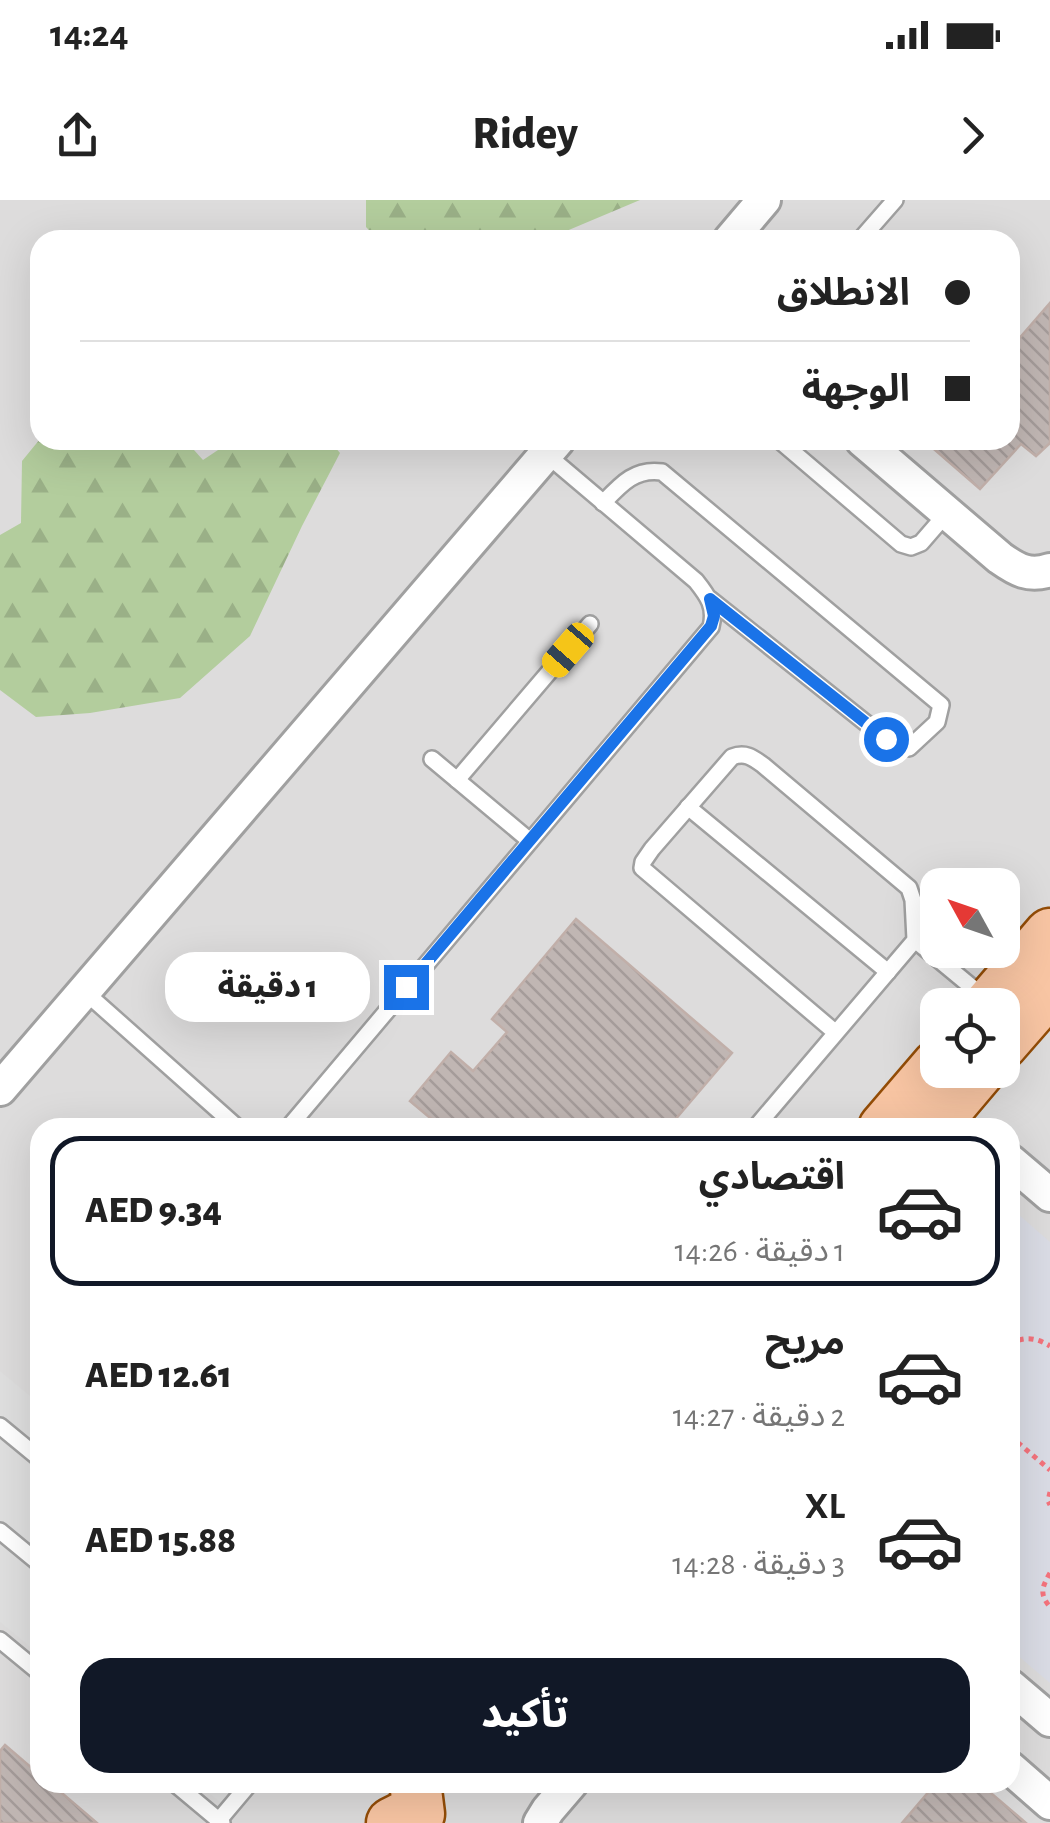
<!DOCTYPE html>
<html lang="ar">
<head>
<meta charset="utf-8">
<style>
	:root { --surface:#fff; --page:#f2f2f2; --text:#222; --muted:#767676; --line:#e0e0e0; --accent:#111827 }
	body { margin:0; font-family:"Alegreya Sans","Noto Sans Arabic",sans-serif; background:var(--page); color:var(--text); direction:rtl; height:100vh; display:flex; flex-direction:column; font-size:38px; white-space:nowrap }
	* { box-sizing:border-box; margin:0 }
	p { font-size:32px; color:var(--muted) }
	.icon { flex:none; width:55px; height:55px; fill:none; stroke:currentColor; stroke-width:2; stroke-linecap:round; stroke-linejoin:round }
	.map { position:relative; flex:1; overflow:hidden; direction:ltr }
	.drawer { position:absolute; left:30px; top:918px; width:990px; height:675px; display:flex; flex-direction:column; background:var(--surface); border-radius:30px; box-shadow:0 10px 40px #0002; direction:rtl }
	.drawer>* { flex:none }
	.banner { position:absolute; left:30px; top:30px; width:990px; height:220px; border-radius:30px; box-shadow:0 10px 40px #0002; direction:rtl; display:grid; align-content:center; height:220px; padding:0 50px; background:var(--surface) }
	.needle { width:65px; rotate:310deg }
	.buttons { position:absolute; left:920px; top:668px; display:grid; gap:20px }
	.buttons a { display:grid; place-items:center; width:100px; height:100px; border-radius:20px; background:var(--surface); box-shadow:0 10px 40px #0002; font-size:50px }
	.end { position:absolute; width:45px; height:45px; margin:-22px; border:12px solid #1a73e8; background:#fff; box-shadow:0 0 0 5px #fff }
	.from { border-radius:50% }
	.bubble { position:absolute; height:70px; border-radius:30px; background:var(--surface); box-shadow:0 10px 40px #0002; font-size:32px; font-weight:800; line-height:70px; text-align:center; direction:rtl }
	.car { position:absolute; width:30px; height:60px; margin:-30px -15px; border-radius:12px; box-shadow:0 0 8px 2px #0007; background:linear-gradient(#f5c518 24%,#345 0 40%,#f5c518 0 76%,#345 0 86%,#f5c518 0) }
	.banner b { display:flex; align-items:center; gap:35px; height:95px; font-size:38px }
	.banner b+b { border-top:2px solid var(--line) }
	.banner i { width:25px; height:25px; background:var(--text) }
	ul { padding:18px 0 0; list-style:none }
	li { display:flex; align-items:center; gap:30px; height:150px; margin:0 20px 15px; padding:0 30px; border:5px solid transparent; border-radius:30px }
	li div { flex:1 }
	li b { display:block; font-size:38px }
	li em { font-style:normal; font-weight:800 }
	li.on { border-color:var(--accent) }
	li>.icon { width:90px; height:90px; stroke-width:1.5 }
	.cta { display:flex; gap:20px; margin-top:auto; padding:20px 50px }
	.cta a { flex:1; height:115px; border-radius:30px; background:var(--accent); color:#fff; font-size:40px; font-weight:800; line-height:115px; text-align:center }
	.status { display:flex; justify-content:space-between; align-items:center; height:70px; padding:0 50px; background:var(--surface); direction:ltr }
	.status svg { height:28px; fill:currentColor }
	header { display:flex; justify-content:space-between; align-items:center; height:130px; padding:0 50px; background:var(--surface); font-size:45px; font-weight:800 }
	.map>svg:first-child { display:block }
	.residential { fill:#dddcdc; fill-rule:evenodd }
	.forest { fill:url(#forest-firs) }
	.parking { fill:#dfdfdf }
	.plaza { fill:#dadce5 }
	.building { fill:url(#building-back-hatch); stroke:#c1afa9; stroke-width:2.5 }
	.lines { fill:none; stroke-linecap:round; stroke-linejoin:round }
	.lane-casing { stroke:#a0a0a0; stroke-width:20 }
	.street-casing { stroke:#a0a0a0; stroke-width:38 }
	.primary-casing { stroke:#944d07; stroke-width:55 }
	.path { stroke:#f4737c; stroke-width:5; stroke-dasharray:5 5; stroke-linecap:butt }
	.lane { stroke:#fff; stroke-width:15 }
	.street { stroke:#fff; stroke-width:32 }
	.primary { stroke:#f8c5a3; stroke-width:50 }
	.route { stroke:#1a73e8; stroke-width:12 }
</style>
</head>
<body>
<div class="status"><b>14:24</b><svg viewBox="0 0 49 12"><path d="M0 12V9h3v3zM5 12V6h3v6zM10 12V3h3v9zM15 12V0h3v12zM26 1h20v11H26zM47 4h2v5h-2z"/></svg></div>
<header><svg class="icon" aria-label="forward" viewBox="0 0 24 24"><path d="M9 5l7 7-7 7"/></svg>Ridey<svg class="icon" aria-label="share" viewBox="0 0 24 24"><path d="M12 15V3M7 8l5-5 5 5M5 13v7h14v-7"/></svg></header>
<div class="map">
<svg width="1050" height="1623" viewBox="0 0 1050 1623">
	<defs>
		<pattern id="forest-firs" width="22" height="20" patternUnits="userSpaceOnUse" patternTransform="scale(2.5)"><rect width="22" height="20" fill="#b3cd9d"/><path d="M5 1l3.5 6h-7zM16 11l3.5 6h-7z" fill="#9ab087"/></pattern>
		<pattern id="building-back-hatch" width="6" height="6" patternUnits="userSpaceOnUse" patternTransform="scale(2.5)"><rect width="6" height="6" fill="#c0b6b3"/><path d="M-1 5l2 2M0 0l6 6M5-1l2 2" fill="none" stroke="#a59c9a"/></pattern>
	</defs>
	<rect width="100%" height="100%" fill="#f0ebe6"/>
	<path class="residential" d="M0,0H1050V1623H0ZM40,40H1010V240H40ZM938,685H1002V750H938ZM938,805H1002V870H938ZM40,928H1010V1582H40Z"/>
	<g class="forest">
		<path d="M366,0H640L545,40H378L366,27Z"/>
		<path d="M40,239L185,240L203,260L233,240H329L340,253L302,326L250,436L180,498L90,513L36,517L0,490V335L21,323L22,261Z"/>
	</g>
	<g class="parking">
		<path d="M0,1171L40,1204V1455L0,1422Z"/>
		<path d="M196,1583H251L229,1609Z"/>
	</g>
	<path class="plaza" d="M1010,1007L1050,1042V1483L1010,1449Z"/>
	<g class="building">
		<path d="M1050,103V243L1036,256L1021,244L980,289L928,244L932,240H1010V149Z"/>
		<path d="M576,719L732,853L668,928H431L435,922L410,901L451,852L473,871L507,832L492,819Z"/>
		<path d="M5,1545L40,1575V1582H49L97,1623H0V1551Z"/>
		<path d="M937,1582H978L1026,1623H902Z"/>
	</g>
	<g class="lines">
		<g class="lane-casing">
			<g id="lane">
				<path d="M860,40L895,0"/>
				<path d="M779,240L901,344L911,347L921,343L947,313"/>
				<path d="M603,303C621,284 635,268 662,272L941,505L937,522L909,548L886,539L710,399"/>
				<path d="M432,559L530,641"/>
				<path d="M457,580L590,424"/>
				<path d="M688,607L888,772"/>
				<path d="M915,740L985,798"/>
				<path d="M84,791L238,928"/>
				<path d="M288,928L711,427C716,407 708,396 696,381L546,254"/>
				<path d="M755,928L915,740L913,700L909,688L763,565C752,557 745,552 732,557L652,649L643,662L642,668L836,833"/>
				<path d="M0,1226L40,1259"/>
				<path d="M0,1331L40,1364"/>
				<path d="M0,1440L40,1473"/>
				<path d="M173,1582L222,1623"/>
				<path d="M219,1620L251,1582"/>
			</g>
		</g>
		<g class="street-casing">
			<g id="street">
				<path d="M730,40L764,0"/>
				<path d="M862,240L1000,358C1017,370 1029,377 1050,370"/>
				<path d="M0,889L558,240"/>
				<path d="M1010,961L1050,995"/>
				<path d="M1010,1486L1050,1520"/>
				<path d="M1010,1568L1050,1603"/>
				<path d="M540,1623L548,1610L572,1582"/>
			</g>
		</g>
		<g class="primary-casing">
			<g id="primary">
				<path d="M989,805L1050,734"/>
				<path d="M1002,844L1050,789"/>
				<path d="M884,928L938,865"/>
				<path d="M931,928L980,870"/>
				<path d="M392,1623L400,1619L419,1614L415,1582"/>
			</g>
		</g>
		<g class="path">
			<path d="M1010,1145C1023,1135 1037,1138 1050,1146"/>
			<path d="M1010,1236L1050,1270"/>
			<path d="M1050,1292L1048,1301L1050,1305"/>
			<path d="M1050,1373C1042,1387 1039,1394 1050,1407"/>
		</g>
		<use href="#lane" class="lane"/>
		<use href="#street" class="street"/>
		<use href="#primary" class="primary"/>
	</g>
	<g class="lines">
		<path class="route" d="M406,787L711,426L714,416L710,399L886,539"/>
	</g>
</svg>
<div class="buttons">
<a><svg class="needle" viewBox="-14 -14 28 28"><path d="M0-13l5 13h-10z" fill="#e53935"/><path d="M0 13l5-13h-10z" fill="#767676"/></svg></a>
<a><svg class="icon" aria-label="locate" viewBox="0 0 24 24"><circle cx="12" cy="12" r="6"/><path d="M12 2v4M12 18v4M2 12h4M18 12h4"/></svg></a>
</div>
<i class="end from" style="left:886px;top:539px"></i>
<i class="end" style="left:406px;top:787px"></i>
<div class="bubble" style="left:165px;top:752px;width:205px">1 دقيقة</div>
<i class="car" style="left:568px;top:450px;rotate:221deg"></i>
<div class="banner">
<b><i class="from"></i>الانطلاق</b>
<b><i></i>الوجهة</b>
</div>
<section class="drawer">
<ul>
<li class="on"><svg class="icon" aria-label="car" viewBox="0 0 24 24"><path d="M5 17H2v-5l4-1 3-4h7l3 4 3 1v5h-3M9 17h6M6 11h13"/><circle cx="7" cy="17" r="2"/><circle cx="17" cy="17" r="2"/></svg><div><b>اقتصادي</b><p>1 دقيقة · 14:26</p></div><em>AED 9.34</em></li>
<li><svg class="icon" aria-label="car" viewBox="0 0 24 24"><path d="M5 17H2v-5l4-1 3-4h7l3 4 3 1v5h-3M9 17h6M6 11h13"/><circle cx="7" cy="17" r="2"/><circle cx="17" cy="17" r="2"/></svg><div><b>مريح</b><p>2 دقيقة · 14:27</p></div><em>AED 12.61</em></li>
<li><svg class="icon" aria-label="car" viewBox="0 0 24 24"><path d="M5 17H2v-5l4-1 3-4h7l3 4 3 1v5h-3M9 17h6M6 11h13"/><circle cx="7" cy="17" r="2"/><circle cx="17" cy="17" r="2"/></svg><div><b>XL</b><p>3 دقيقة · 14:28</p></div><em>AED 15.88</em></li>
</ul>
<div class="cta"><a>تأكيد</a></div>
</section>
</div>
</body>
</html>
